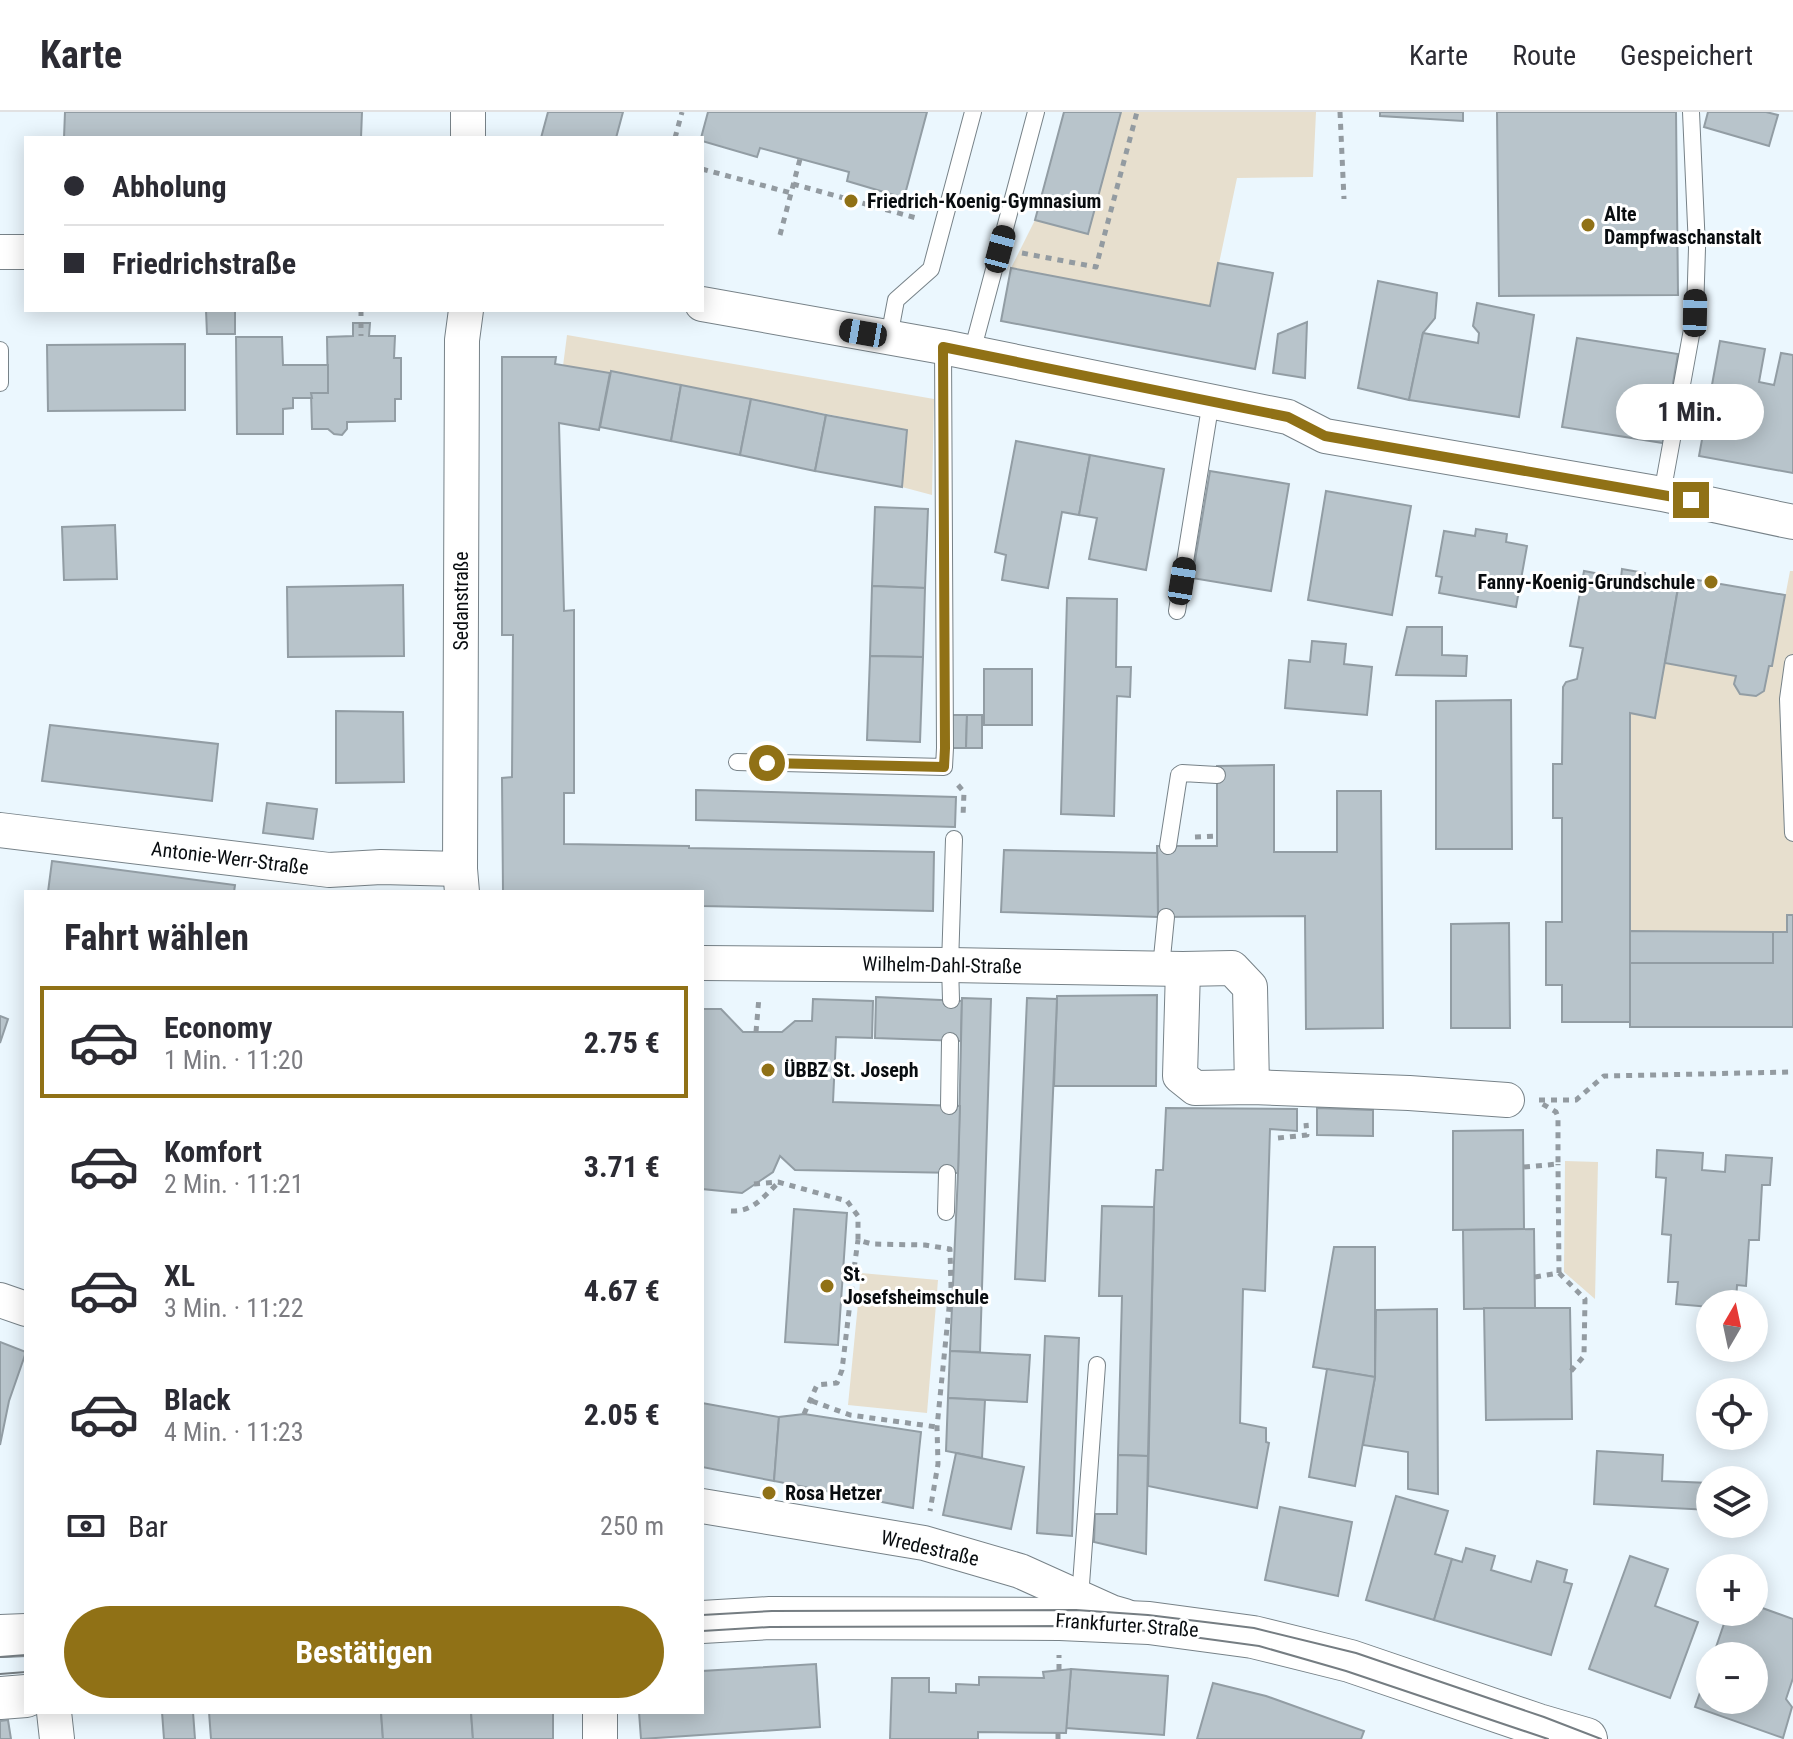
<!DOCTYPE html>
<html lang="de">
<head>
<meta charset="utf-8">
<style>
	:root { --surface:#fff; --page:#f7f7f7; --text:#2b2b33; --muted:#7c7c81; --line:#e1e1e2; --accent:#907116 }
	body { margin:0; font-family:"Roboto Condensed",sans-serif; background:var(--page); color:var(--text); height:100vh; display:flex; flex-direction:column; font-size:30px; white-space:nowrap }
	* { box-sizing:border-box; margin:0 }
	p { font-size:26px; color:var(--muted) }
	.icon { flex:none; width:44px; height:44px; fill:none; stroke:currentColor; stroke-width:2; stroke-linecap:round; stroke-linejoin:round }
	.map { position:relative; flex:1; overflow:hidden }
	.side { position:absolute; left:24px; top:778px; width:680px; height:824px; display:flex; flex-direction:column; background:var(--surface); border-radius:0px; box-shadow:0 4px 20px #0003 }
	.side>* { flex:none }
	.banner { position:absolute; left:24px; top:24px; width:680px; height:176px; border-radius:0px; box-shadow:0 4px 20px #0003; display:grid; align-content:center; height:176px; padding:0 40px; background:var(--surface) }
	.needle { width:52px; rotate:9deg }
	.fabs { position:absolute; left:1696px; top:1178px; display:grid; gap:16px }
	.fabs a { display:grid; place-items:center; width:72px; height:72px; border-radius:50%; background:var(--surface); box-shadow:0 4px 20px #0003; font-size:40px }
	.end { position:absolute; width:36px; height:36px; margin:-18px; border:10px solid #907116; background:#fff; box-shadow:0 0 0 4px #fff }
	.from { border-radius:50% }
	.bubble { position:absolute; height:56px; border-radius:28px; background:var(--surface); box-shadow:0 4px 20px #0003; font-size:26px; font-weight:700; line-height:56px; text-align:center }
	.car { position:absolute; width:24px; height:48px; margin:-24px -12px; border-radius:10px; box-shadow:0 0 6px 2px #0007; background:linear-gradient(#222 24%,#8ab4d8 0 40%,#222 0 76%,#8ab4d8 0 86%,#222 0) }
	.banner b { display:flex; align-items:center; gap:28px; height:76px; font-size:30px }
	.banner b+b { border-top:2px solid var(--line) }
	.banner i { width:20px; height:20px; background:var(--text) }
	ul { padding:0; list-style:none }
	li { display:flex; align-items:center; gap:24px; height:112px; margin:0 16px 12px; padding:0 24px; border:4px solid transparent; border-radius:0px }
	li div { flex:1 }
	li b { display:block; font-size:30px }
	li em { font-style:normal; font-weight:700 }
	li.on { border-color:var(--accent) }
	li>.icon { width:72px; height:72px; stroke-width:1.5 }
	h2 { padding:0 40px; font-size:36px; line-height:96px }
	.pay { display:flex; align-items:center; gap:20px; height:88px; padding:0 40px; font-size:30px }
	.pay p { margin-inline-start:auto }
	.primary-button { display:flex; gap:16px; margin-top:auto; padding:16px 40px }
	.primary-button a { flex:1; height:92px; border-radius:48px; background:var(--accent); color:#fff; font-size:32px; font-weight:700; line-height:92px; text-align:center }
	header { display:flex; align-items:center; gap:48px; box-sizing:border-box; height:112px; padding:0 40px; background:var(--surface); border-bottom:2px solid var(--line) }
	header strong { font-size:38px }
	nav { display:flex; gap:44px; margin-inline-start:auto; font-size:28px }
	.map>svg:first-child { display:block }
	.green { fill:#e7dfce }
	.building { fill:#b8c4cb; stroke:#929da4; stroke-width:2 }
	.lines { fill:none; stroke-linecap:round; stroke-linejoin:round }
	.service-casing { stroke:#778288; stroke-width:18 }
	.minor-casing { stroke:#778288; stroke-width:36 }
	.tertiary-casing { stroke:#778288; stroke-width:44 }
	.path { stroke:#939ba1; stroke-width:5; stroke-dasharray:6 6; stroke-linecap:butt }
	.service { stroke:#fff; stroke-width:16 }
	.minor { stroke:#fff; stroke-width:34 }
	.tertiary { stroke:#fff; stroke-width:42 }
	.tram { stroke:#757d82; stroke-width:2 }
	.route { stroke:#907116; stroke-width:10 }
	.poi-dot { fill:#907116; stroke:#fff; stroke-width:3 }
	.labels { text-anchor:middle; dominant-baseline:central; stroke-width:6; stroke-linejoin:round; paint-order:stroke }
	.poi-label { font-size:20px; font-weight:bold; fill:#090d10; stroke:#fff; text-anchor:start }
	.street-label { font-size:20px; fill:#090d10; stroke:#fff }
</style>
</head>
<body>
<header>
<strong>Karte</strong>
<nav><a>Karte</a><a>Route</a><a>Gespeichert</a></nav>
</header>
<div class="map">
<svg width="1793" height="1627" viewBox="0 0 1793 1627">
	<rect width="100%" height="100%" fill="#ebf7fe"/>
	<g class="green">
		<path d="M1121,0H1316L1313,65L1237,66L1210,194L1011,156L1035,108L1088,122Z"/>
		<path d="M567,223L934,287L932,383L902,375L907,318L611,259L610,261L563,254Z"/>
		<path d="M1790,459H1793V803L1787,820L1630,819V601L1655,605L1665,551L1736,564L1734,572L1756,584L1764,579L1769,554H1772Z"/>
		<path d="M1565,1049L1598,1050L1595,1187L1564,1160Z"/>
		<path d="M861,1161L938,1168L927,1301L848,1293Z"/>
	</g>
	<g class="building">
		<path d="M65,0H362L361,26H64Z"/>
		<path d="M548,0H623L616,26H541Z"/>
		<path d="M708,0H927L904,86L847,69L849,60L760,36L757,45L702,29L701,26Z"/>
		<path d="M1064,0H1121L1088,122L1035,108Z"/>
		<path d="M1380,0H1463V9L1380,4Z"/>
		<path d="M1497,0H1676L1678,183L1499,184Z"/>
		<path d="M1708,0H1766L1778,3L1769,34L1704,15Z"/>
		<path d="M1218,151L1273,161L1255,257L1001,209L1011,156L1210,194Z"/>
		<path d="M1378,169L1437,181L1435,206L1423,221L1409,288L1358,276Z"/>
		<path d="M1477,191L1534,203L1519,305L1409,288L1423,221L1478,231L1479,221L1473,214Z"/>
		<path d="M206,198H235V222H207Z"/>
		<path d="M1307,210L1305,266L1273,261L1278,222Z"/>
		<path d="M353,211H370L369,224H395L394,246H401V287H395V309L347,310V317L342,323L334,322L328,317H312L311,281H328L327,225L353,224Z"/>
		<path d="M236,225H282L283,253H328V281H311L312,286H293V296L283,297V322H237Z"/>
		<path d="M1577,226L1678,242L1663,331L1562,315Z"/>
		<path d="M1720,229L1765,237L1759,270L1774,273L1781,241L1793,243V361L1699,344Z"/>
		<path d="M185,232V298L48,299L47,233Z"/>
		<path d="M502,245H556L555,252L610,261L599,318L559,311L564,499L574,498V681H564V732L689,734V736L934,740L933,799L702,794V780H503L502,666L512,665L513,523H502Z"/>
		<path d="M611,259L681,273L671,329L600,315Z"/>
		<path d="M681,273L751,287L740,343L671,329Z"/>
		<path d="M751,287L826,303L815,359L740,343Z"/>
		<path d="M826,303L907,318L902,375L815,359Z"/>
		<path d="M1016,329L1090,343L1079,403L1062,400L1048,476L1002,468L1006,443L995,440Z"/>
		<path d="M1090,343L1164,357L1146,458L1089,447L1097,406L1079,403Z"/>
		<path d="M1210,359L1289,372L1271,479L1192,466Z"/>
		<path d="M1326,379L1411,394L1392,503L1308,488Z"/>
		<path d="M875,395L928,397L925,476L872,474Z"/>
		<path d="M115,413L117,467L64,468L62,415Z"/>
		<path d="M1476,417L1507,422L1506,430L1527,434L1516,495L1439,481L1442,465L1436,464L1444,419L1475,424Z"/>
		<path d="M1622,457L1645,461L1643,470L1678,476L1655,606L1630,601V910H1562V873H1546V810H1562V706H1553V652H1562L1563,575L1566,570L1577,567L1583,536L1570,534L1584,459L1621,466Z"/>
		<path d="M1680,465L1785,483L1772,554H1769L1764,579L1756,584L1740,582L1734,572L1736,564L1665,551Z"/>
		<path d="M403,473L404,544L288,545L287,475Z"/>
		<path d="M872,474L925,476L923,545L870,544Z"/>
		<path d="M1067,486L1117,487L1116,555H1131L1130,585L1117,584L1114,704L1061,702Z"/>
		<path d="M1407,515H1442V543L1467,544L1466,564L1396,563Z"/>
		<path d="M1312,529L1346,532L1344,552L1372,555L1367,603L1285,596L1289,548L1310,550Z"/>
		<path d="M870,544L923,545L920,630L867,628Z"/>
		<rect x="984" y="557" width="48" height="56"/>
		<path d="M1511,588L1512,737H1436V589Z"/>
		<path d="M336,599L403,600L404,670L336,671Z"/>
		<path d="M945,603H967L966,636H945Z"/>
		<path d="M967,603H982V636H966Z"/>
		<path d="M50,613L218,632L212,689L42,669Z"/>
		<path d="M1274,653V740H1337V679H1381L1383,916L1306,917L1305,804L1158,805L1157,734H1217V654Z"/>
		<path d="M696,678L956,685L955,715L696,708Z"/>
		<path d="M267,691L317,697L313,727L263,721Z"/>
		<path d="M1004,738L1157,741L1158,805L1001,800Z"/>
		<path d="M52,749L235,773L234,780H48Z"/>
		<path d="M1787,803H1793V915H1630V851H1773V820H1787Z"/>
		<path d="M1509,811L1510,916H1451V812Z"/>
		<path d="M1630,819L1773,820V851H1630Z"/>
		<path d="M1157,883L1156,974H1054L1057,884Z"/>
		<path d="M876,885L962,889L961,929L875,926Z"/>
		<path d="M962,886L991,887L980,1240L950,1239L958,1061Z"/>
		<path d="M1027,886L1057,887L1045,1169L1015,1167Z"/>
		<path d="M813,887L873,889L872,926L836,925L833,990L960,994L958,1061L795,1058L780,1044L773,1060L742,1081L702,1077V897H721L743,920H782L795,909H812Z"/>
		<path d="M0,904L8,907L0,931Z"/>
		<path d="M1166,996L1297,997V1019L1270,1017L1265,1179L1243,1177L1240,1311L1266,1316V1330L1269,1331L1257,1396L1148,1374L1154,1095L1156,1058H1163Z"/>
		<path d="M1317,996L1373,998V1024L1317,1023Z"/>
		<path d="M1523,1018L1524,1117L1453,1118V1019Z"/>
		<path d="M1657,1038L1703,1041L1702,1058L1725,1060L1726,1043L1772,1046L1770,1073H1762L1759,1128H1749L1746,1174L1737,1173L1736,1192H1710V1195L1676,1192L1678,1170H1668L1671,1123L1662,1122L1666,1066L1656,1065Z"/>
		<path d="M1102,1094L1154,1095L1148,1344L1118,1343L1122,1184H1099Z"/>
		<path d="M794,1097L847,1101L838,1233L785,1230Z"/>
		<path d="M1534,1117L1535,1196L1464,1197L1463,1118Z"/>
		<path d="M1334,1135H1375V1265L1313,1255Z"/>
		<path d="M1484,1196H1570L1572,1307L1486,1308Z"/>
		<path d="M1437,1197L1438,1382L1408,1377V1340L1363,1333L1375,1265L1376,1198Z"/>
		<path d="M1045,1224L1079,1226L1072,1424L1037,1421Z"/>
		<path d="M0,1230L26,1240L9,1289L0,1333Z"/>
		<path d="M950,1239L1030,1243L1027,1290L948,1286Z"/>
		<path d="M1327,1257L1375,1265L1355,1374L1309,1365Z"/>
		<path d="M948,1286L985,1288L982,1346L946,1339Z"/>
		<path d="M702,1291L779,1305L774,1369L702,1355Z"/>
		<path d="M804,1302L921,1320L913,1396L774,1369L779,1305Z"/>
		<path d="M1597,1339L1663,1343L1662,1369L1710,1371V1398L1594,1392Z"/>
		<path d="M956,1341L1024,1355L1011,1417L943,1403Z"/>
		<path d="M1118,1343L1148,1344L1146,1442L1094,1430L1095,1402H1117Z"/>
		<path d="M1396,1384L1448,1399L1435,1442L1452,1447L1434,1508L1366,1488Z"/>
		<path d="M1280,1395L1352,1410L1338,1484L1265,1468Z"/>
		<path d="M1466,1436L1495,1444L1491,1458L1531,1470L1537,1449L1567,1458L1564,1470L1572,1472L1551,1543L1434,1508L1452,1447L1462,1450Z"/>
		<path d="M1630,1444L1668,1457L1655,1494L1698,1510L1670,1586L1589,1557Z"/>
		<path d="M1754,1493L1793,1507V1566L1786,1587L1792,1595L1783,1626L1695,1595L1710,1552V1588H1754V1544H1713L1728,1500H1754Z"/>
		<path d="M816,1552L820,1615L641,1627L639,1600H702V1559Z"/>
		<path d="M1071,1557L1168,1564L1164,1623L1066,1616Z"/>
		<path d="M1071,1557L1066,1621L978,1620V1627H890L892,1566H929V1580L956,1581V1572L979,1573V1565L1044,1566L1043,1560Z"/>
		<path d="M1213,1571L1266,1584L1364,1619L1361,1627H1197Z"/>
		<path d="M162,1600H193L195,1627H164Z"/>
		<path d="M209,1600H381L383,1627H211Z"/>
		<path d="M381,1600H471L473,1627H383Z"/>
		<path d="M471,1600H553V1627H473Z"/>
		<path d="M8,1608L11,1627H0V1609Z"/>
	</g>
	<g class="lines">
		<g class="service-casing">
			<g id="service">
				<path d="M889,225L896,188L931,157L973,0"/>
				<path d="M0,238V271"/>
				<path d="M972,240L1036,0"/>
				<path d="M1662,382L1695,201L1697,136L1691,0"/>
				<path d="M1177,499L1211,289"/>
				<path d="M1793,551L1788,587L1793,721"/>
				<path d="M737,650L944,655L945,636L943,235"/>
				<path d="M1168,734L1179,663L1182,661L1217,663"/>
				<path d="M1161,856L1166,805"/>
				<path d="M951,888L950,853L954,727"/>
				<path d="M949,994L950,929"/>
				<path d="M946,1100L947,1061"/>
				<path d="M1080,1486L1097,1253"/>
			</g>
		</g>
		<g class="minor-casing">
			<g id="minor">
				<path d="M468,0V26"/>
				<path d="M0,140H26"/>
				<path d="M702,192L943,235L1288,305L1325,324L1662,382L1793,410"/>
				<path d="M0,718L329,758L381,755L460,757"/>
				<path d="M462,780L460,757L462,228L466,198"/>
				<path d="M702,851L950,853L1183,857L1232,856L1250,875L1252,975"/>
				<path d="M1183,857L1180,964L1195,976L1252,975L1409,981L1507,988"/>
				<path d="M0,1188L26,1197"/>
				<path d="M702,1394L924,1431L1020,1459L1111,1500L1125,1504"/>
				<path d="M54,1600L57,1627"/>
				<path d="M600,1600V1627"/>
			</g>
		</g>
		<g class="tertiary-casing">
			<g id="tertiary">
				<path d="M702,1510L770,1506L1060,1507L1149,1511L1253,1525L1350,1549L1538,1613L1586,1627"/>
				<path d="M0,1524L26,1523"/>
				<path d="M0,1586L26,1584"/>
			</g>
		</g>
		<g class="path">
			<path d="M1340,0L1344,87"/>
			<path d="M675,26L682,0"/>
			<path d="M702,57L791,81"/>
			<path d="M793,72L920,107"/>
			<path d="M780,123L800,47"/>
			<path d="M1022,141L1096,155L1137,0"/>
			<path d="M361,198V224"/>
			<path d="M958,673L964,680L963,705"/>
			<path d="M1195,725L1217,724"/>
			<path d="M756,920L759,885"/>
			<path d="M1539,988H1576L1604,964L1793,960"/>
			<path d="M1278,1026L1307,1023L1306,1011"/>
			<path d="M1524,1055L1558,1052V1005L1556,1000L1541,991"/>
			<path d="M754,1072L778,1070L847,1089L858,1104V1128L872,1132L925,1133L950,1137L951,1176L937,1315L938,1352L930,1399"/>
			<path d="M731,1099C753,1100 763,1085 778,1071"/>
			<path d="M843,1156L854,1157L858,1128"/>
			<path d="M1559,1161L1585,1187L1584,1244L1571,1259"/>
			<path d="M1535,1165L1559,1161L1558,1052"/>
			<path d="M812,1289L850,1303L937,1315"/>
			<path d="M804,1302L817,1273L837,1271L842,1258L854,1157"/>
			<path d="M1059,1558V1543"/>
			<path d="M1058,1627V1621"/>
		</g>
		<use href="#service" class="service"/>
		<use href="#minor" class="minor"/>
		<use href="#tertiary" class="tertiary"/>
		<g class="tram">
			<path d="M702,1503L772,1499L1076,1498L1148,1503L1254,1516L1356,1541L1544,1605L1601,1627"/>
			<path d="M702,1519L770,1515L1060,1514L1149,1519L1259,1534L1346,1559L1548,1627"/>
			<path d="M0,1545L26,1543"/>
			<path d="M0,1562L26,1560"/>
		</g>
	</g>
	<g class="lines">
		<path class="route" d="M767,651L944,655L945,636L943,235L1288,305L1325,324L1691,388"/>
	</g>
	<g class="poi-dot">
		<circle cx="851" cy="89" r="8"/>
		<circle cx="1588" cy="113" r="8"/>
		<circle cx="1711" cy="470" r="8"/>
		<circle cx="768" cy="958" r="8"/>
		<circle cx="827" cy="1174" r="8"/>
		<circle cx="769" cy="1381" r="8"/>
	</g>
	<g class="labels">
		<g class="poi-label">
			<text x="867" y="89">Friedrich-Koenig-Gymnasium</text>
			<text x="1604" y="102">Alte<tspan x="1604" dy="23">Dampfwaschanstalt</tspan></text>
			<text x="1695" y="470" text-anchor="end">Fanny-Koenig-Grundschule</text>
			<text x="784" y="958">ÜBBZ St. Joseph</text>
			<text x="843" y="1162">St.<tspan x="843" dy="23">Josefsheimschule</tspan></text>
			<text x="785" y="1381">Rosa Hetzer</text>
		</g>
		<g class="street-label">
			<text transform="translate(461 489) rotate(-90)">Sedanstraße</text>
			<text transform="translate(230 746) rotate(7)">Antonie-Werr-Straße</text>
			<text transform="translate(942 853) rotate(1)">Wilhelm-Dahl-Straße</text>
			<text transform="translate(930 1436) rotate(13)">Wredestraße</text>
			<text transform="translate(1127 1513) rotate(4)">Frankfurter Straße</text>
		</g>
	</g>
</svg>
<div class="fabs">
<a><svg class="needle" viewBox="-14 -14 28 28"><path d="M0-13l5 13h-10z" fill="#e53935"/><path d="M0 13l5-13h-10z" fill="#7c7c81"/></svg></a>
<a><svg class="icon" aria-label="locate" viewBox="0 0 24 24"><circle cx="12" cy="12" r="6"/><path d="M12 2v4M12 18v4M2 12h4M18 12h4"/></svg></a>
<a><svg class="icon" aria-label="layers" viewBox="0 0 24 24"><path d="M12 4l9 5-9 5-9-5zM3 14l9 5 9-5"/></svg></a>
<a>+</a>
<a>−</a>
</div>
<i class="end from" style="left:767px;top:651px"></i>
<i class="end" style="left:1691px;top:388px"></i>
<div class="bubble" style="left:1616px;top:272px;width:148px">1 Min.</div>
<i class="car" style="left:1000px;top:137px;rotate:15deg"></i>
<i class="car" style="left:1695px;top:201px;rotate:1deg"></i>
<i class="car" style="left:863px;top:221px;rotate:280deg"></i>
<i class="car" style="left:1182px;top:469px;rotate:9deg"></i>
<div class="banner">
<b><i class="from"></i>Abholung</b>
<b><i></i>Friedrichstraße</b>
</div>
<section class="side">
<h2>Fahrt wählen</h2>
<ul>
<li class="on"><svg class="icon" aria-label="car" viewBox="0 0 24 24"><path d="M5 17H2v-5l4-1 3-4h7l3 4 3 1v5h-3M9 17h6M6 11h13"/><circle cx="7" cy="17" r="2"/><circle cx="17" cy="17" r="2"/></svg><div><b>Economy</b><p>1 Min. · 11:20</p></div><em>2.75 €</em></li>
<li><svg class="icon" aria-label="car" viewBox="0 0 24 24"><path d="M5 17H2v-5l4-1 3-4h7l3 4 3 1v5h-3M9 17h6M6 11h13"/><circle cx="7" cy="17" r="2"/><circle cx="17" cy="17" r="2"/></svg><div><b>Komfort</b><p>2 Min. · 11:21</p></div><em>3.71 €</em></li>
<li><svg class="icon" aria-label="car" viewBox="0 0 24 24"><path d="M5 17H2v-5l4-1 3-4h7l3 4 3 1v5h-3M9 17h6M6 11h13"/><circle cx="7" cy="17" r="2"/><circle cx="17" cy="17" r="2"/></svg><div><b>XL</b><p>3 Min. · 11:22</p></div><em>4.67 €</em></li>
<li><svg class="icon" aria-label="car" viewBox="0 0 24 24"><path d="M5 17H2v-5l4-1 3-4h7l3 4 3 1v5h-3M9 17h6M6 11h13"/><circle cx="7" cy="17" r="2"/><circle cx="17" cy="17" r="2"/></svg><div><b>Black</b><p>4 Min. · 11:23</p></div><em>2.05 €</em></li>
</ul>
<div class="pay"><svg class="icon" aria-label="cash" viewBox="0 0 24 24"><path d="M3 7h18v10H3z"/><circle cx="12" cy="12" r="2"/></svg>Bar<p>250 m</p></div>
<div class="primary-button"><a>Bestätigen</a></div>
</section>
</div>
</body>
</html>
